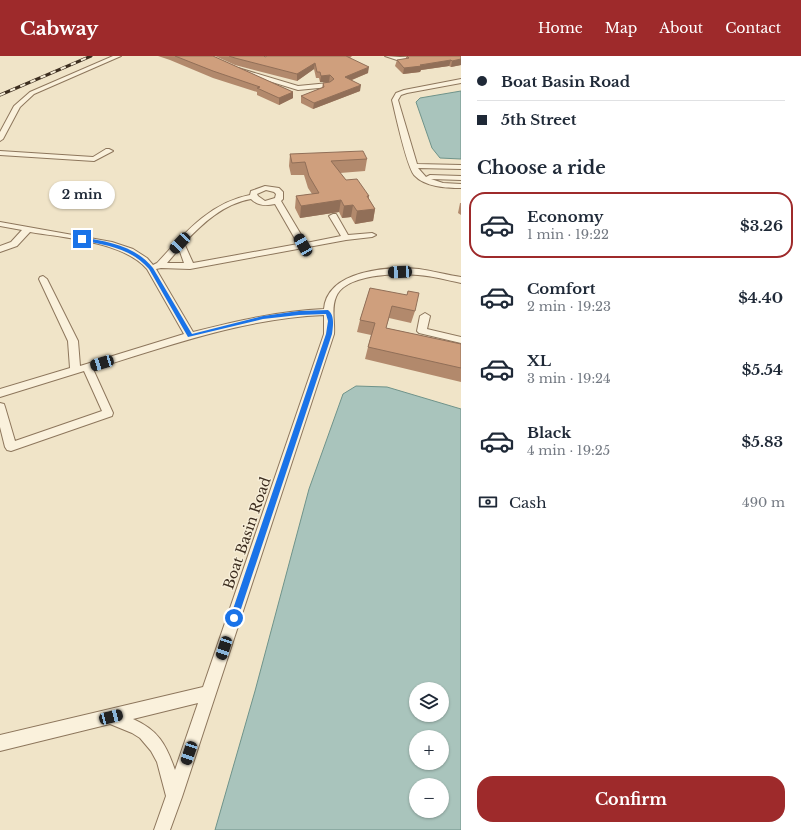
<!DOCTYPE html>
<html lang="en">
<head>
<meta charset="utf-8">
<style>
	:root { --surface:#fff; --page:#f6f6f7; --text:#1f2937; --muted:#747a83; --line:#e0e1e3; --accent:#9e2a2b }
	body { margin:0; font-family:"Libre Baskerville",serif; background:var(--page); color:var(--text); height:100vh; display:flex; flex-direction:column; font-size:15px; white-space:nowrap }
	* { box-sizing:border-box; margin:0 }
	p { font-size:13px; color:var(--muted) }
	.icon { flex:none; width:22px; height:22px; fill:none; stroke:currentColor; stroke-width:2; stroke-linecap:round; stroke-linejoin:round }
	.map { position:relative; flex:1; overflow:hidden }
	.panel { display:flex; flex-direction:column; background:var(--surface); width:340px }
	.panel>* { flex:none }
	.hud { display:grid; align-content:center; height:88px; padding:0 16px; background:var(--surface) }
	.fabs { position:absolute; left:409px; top:626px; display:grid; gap:8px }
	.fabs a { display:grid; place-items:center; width:40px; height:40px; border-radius:50%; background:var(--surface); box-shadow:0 1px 3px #0004; font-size:20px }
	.end { position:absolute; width:18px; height:18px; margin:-9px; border:5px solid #1a73e8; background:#fff; box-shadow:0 0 0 2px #fff }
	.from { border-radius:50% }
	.bubble { position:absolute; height:28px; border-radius:14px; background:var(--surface); box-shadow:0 1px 3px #0004; font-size:13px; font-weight:700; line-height:28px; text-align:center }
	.car { position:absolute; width:12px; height:24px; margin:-12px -6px; border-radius:5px; box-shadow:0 0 3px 1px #0007; background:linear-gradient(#222 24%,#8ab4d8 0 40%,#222 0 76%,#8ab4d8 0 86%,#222 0) }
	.hud b { display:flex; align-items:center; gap:14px; height:38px; font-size:15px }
	.hud b+b { border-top:1px solid var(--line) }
	.hud i { width:10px; height:10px; background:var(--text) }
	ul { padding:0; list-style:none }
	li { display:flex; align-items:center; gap:12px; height:66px; margin:0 8px 6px; padding:0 8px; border:2px solid transparent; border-radius:16px }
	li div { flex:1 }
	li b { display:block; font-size:15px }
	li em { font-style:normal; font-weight:700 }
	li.selected { border-color:var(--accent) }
	li>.icon { width:36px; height:36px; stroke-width:1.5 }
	h2 { padding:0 16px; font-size:18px; line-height:48px }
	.pay { display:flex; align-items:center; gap:10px; height:44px; padding:0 16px; font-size:15px }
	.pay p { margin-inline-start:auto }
	.primary-button { display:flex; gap:8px; margin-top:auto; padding:8px 16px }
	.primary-button a { flex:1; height:46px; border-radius:16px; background:var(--accent); color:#fff; font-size:16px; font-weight:700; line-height:46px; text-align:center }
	header { display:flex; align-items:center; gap:24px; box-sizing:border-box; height:56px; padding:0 20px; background:var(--accent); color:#fff }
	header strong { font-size:19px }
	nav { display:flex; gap:22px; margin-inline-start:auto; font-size:14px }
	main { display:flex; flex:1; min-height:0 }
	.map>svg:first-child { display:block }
	.water { fill:#a9c4bc; stroke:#6f938a; fill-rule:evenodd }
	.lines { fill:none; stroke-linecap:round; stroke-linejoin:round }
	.minor-casing { stroke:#8d765c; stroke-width:2 }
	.minor { fill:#faf1dc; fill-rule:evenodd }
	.rail-casing { stroke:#3d2e20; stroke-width:3 }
	.rail { stroke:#f7eed8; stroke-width:2; stroke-dasharray:5.5; stroke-linecap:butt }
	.wall { fill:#b2896c }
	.shaded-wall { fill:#916f58 }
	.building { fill:#cf9f7d; stroke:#916f58 }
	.route { fill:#1a73e8 }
	.labels { text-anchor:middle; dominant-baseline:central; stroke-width:3; stroke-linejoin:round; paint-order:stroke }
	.street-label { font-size:14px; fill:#3d2e20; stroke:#f7eed8 }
</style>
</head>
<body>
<header>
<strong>Cabway</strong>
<nav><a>Home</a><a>Map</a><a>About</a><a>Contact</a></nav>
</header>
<main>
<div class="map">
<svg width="461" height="774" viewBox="0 0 461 774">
	<rect width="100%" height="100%" fill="#f0e4c8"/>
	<g class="water">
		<path d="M461,35V103L440,102L432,92L416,46L420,42Z"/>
		<path d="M356,330L387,331L461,353V774H215L255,635L309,433L343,338ZM416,633H442V659H416ZM416,681H442V707H416ZM416,729H442V755H416Z"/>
	</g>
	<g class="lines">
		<g class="minor-casing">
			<g id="minor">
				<path d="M113,0H121L34,38L20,51L3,83L0,85V76L14,50L30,36Z"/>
				<path d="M385,0L400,1L425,0L400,5Z"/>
				<path d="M238,12L298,30L329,27L332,29L329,31L298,34L236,15V13Z"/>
				<path d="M461,23V27L407,37L401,39L398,44L417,108L461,109V113L418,112L426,121L430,119L461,120V124L431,123L443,127L461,128V132C446,132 425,131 414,119C406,108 396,60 392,44L396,37L404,34Z"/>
				<path d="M106,93H109L113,95L94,105L0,99V95L93,101Z"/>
				<path d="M265,130L279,132L283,136V143L281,145L306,187L341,180L329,160L333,158H336L348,179L372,177L376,179L372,181L346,184L190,213L161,212L156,213L193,276C237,265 278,255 324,253C327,214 389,210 419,213C433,215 447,219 461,221V227C447,224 433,220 418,219C397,217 345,218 336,241C331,252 335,266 334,278L182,741L170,774H154L166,740L157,706L151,695L140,682L132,677L110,668L0,695V679L203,631L324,278V259C245,262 168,290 93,313L113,357L112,360L11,395L7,394L5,391L0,371V347L4,348L5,351L15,385L102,355L84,315L0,341V333L70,312L68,285L39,223L40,221L43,220L47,223L78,285L80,310L184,278L147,213C124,186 65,182 30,176L17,190L0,196V190L11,186L22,174L0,170V166L112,186L133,193L147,202L153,209L157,207C184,178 209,147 250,139L251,135ZM266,134L274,136L276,138L275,142L265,145L258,140L257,138ZM251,143C258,150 266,150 275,148L298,188L193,207L184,187C203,167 223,148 251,143ZM179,193L184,207H167ZM198,647L175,714C166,688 158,674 133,663Z"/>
				<path d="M425,257L430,260L427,273L461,281V287L419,277L417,275L420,260Z"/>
			</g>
		</g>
		<use href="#minor" class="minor"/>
		<g class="rail-casing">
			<path id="rail" d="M0,39L91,0"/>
		</g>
		<use href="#rail" class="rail"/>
	</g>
	<g class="wall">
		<path d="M158,0H213L293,36V42L279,49L257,39V36L213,22L170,4Z"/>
		<path d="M215,0H264L265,1L267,0H352L350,2L368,17L352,24L360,35L313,53L301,47V40L322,32L323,27L330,26H320L319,22H316L314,13L297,25L235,9Z"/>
		<path d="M406,0H461V9L451,11L449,10L421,14L420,16L403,18L395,10L397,4L406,3Z"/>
		<path d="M290,98L367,103L365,115L340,117L346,124L369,140V143L375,153L373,165L355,168L351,161L342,162L339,156L300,162L295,152L296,140L312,138L308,132L304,119H291L289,110Z"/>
		<path d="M460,147H461V159L458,157Z"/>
		<path d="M370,232L415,255L411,267L389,262L386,272L461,288V326L365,303L371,279L357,276L360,264Z"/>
	</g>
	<g class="shaded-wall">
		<path d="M461,3V9L451,11L452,5Z"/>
		<path d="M451,4L449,10L421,14L420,16L403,18L404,12Z"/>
		<path d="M315,7L314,13L297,25V18Z"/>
		<path d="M369,11L368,17L344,27L345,21Z"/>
		<path d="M330,19L329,26H320L321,20Z"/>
		<path d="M361,29L360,35L313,53L314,47Z"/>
		<path d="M293,36V42L279,49V42Z"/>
		<path d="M341,144L339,156L300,162L301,150Z"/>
		<path d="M353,149L351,161L342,162L344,150Z"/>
		<path d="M375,153L373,165L355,168L357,155Z"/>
	</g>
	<g class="building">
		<path d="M175,0H213L293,36L279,42L257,32L260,31L213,15Z"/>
		<path d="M229,0H264L265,1L267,0H346L369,11L345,21L361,29L314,47L301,40L324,31L323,27L330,26L334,23L330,19L321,20L320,16H317L315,7L297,18L235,2Z"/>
		<path d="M407,0H461V3L452,5L451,4L420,9L422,10L404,12L397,4L409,2Z"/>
		<path d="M363,95L367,103L331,105L346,124L357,123L369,140H367L375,153L357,155L353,149L344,150L341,144L301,150L296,140L319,137L309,120L305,106L292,107L290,98Z"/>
		<path d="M370,232L407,239L408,235L419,237L415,255L392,250L386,272L461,288V312L368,291L375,267L360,264Z"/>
	</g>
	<path class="route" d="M82,181C108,186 136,190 153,212L192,278L263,260L299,255L328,254C335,259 333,270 332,278L237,565H231L230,562L326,278L328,265L326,258L299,259L263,263L188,281L149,213C131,192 106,189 80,184Z"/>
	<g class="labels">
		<g class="street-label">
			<text transform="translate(247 477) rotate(-71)">Boat Basin Road</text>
		</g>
	</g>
</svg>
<div class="fabs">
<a><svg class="icon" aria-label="layers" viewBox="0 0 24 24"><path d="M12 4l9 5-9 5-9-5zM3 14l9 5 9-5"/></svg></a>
<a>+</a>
<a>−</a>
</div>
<i class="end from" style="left:234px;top:562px"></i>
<i class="end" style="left:82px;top:183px"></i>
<div class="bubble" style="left:49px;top:125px;width:66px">2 min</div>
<i class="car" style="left:180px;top:187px;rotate:223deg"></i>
<i class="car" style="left:303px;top:189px;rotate:330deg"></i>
<i class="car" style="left:400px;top:216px;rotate:267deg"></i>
<i class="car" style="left:102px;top:307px;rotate:253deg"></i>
<i class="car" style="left:224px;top:592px;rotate:198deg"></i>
<i class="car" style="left:111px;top:661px;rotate:76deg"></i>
<i class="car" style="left:189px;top:697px;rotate:199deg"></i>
</div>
<section class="panel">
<div class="hud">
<b><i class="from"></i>Boat Basin Road</b>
<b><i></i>5th Street</b>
</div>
<h2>Choose a ride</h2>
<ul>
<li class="selected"><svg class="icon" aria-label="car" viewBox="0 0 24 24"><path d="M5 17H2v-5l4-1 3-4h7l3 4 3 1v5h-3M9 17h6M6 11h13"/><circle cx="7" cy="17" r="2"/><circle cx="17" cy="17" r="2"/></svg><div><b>Economy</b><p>1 min · 19:22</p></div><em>$3.26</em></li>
<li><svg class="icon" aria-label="car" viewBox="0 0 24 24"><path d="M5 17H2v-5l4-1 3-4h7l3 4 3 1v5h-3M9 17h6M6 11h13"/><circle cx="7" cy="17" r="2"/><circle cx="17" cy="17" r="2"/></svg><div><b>Comfort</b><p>2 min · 19:23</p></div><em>$4.40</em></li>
<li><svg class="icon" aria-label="car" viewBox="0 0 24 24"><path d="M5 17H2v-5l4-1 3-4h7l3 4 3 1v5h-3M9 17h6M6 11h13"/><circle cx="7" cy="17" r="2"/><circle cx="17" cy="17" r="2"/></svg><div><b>XL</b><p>3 min · 19:24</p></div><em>$5.54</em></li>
<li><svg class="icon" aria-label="car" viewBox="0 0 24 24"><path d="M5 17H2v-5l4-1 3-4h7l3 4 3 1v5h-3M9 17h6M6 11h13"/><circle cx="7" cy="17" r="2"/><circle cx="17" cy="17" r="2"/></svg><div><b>Black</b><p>4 min · 19:25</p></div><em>$5.83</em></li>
</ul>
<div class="pay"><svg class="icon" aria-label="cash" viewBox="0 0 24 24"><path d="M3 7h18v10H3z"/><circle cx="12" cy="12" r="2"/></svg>Cash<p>490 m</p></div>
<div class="primary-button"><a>Confirm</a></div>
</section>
</main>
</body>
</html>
